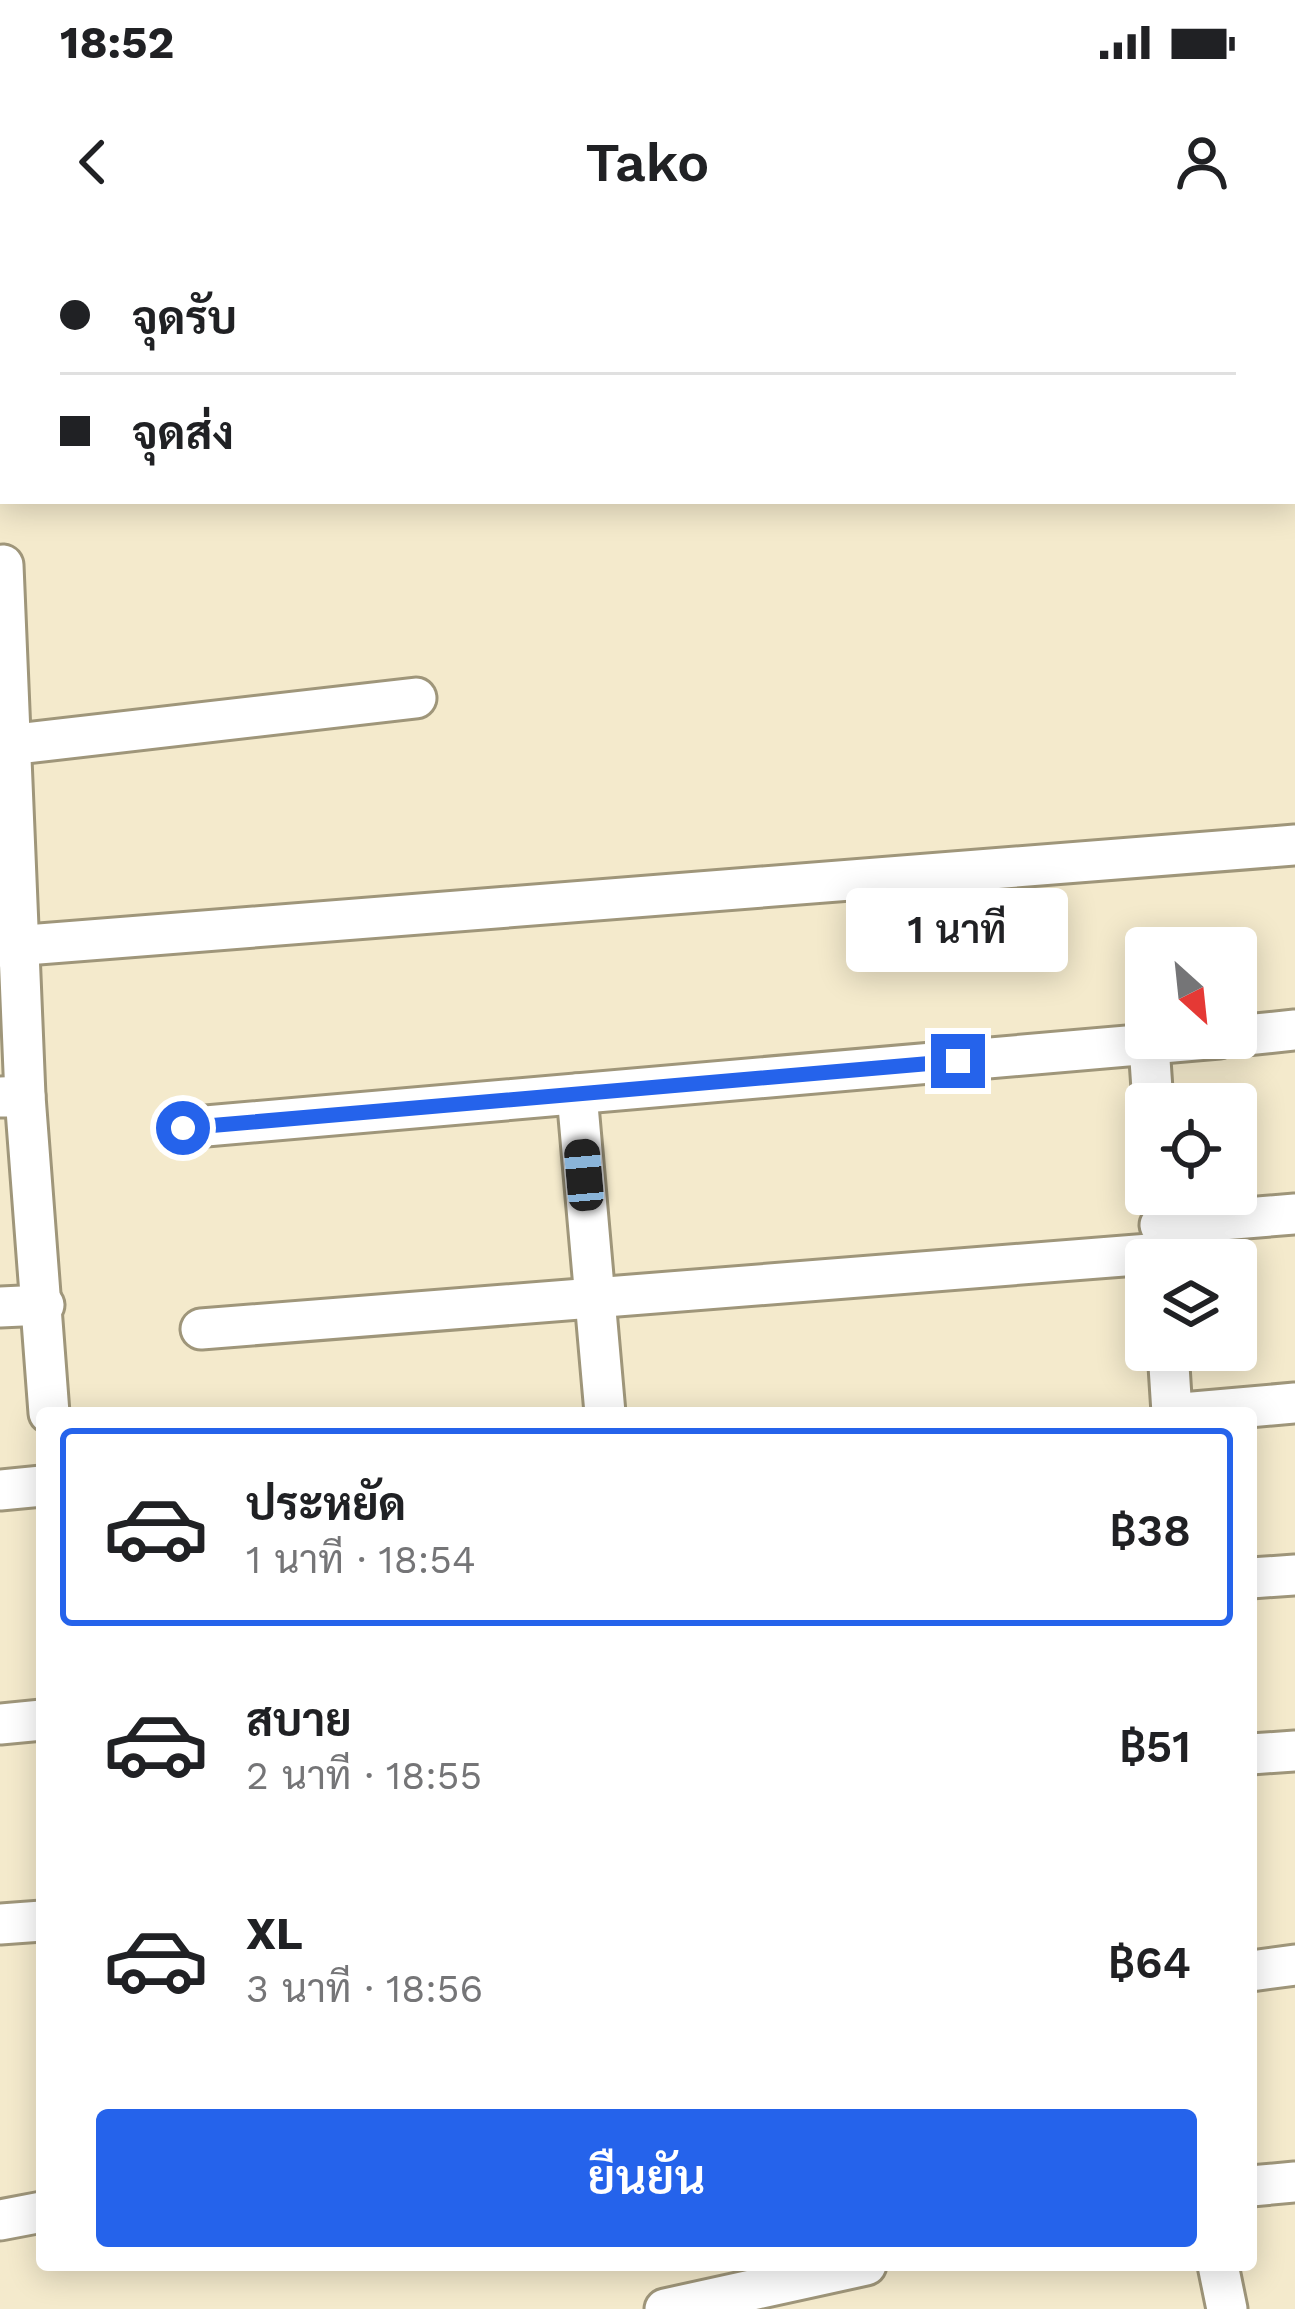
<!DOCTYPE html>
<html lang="th">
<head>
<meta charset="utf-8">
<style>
	:root { --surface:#fff; --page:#f6f6f6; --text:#202124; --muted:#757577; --line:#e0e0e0; --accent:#2563eb }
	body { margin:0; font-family:"Work Sans",Sarabun,sans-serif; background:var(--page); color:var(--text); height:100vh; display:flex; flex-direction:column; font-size:45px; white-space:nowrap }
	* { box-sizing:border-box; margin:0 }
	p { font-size:39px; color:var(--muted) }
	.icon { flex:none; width:66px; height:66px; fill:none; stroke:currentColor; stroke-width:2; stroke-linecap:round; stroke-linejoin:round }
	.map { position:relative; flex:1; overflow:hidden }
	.side { position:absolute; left:36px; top:1167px; width:1221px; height:864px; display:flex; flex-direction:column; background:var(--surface); border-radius:12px; box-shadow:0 6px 30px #0003 }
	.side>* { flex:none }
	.banner { position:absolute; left:0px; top:0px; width:1296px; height:264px; box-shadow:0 6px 30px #0003; display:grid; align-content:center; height:264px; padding:0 60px; background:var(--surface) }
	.needle { width:78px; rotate:153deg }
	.fabs { position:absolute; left:1125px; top:687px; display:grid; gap:24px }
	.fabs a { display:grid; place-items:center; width:132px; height:132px; border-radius:12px; background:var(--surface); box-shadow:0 6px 30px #0003; font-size:60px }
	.end { position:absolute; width:54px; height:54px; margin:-27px; border:15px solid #2563eb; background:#fff; box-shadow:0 0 0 6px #fff }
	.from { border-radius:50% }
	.bubble { position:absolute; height:84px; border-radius:12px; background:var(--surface); box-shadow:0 6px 30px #0003; font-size:39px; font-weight:600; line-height:84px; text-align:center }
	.car { position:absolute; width:36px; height:72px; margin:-36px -18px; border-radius:15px; box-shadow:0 0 9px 3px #0007; background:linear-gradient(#222 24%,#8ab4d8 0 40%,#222 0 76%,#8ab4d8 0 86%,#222 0) }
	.banner b { display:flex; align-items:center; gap:42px; height:114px; font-size:45px }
	.banner b+b { border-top:3px solid var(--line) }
	.banner i { width:30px; height:30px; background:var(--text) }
	ul { padding:21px 0 0; list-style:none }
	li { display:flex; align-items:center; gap:36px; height:198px; margin:0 24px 18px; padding:0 36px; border:6px solid transparent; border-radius:12px }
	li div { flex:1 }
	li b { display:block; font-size:45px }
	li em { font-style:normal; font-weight:600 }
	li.on { border-color:var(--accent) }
	li>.icon { width:108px; height:108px; stroke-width:1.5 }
	.button { display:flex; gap:24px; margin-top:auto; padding:24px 60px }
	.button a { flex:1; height:138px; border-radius:12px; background:var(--accent); color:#fff; font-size:48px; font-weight:600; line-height:138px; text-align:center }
	.status { display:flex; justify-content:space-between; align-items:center; height:84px; padding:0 60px; background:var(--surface); direction:ltr }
	.status svg { height:33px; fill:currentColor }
	header { display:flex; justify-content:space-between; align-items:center; height:156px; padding:0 60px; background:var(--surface); font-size:54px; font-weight:600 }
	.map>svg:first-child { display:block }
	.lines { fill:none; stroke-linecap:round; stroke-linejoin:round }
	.street-casing { stroke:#9f967a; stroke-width:45 }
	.street { stroke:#fff; stroke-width:39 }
	.route { stroke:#2563eb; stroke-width:15 }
</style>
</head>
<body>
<div class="status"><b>18:52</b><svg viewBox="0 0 49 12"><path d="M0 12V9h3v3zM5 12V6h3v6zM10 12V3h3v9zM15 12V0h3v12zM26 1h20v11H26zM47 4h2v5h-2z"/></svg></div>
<header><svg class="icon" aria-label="back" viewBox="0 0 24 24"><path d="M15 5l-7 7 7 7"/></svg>Tako<svg class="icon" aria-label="person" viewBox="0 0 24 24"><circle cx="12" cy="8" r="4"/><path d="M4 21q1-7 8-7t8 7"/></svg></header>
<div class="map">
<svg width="1295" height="2069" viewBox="0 0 1295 2069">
	<rect width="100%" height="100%" fill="#f4eacc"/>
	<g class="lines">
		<g class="street-casing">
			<g id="street">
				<path d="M700,0V3"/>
				<path d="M1148,3L1178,0"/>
				<path d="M0,114H3"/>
				<path d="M1293,119H1295"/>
				<path d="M0,326L3,325L25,856"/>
				<path d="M0,506L416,458"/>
				<path d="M0,707L1295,605"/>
				<path d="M1236,796L1295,790"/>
				<path d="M1149,805L1153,864"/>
				<path d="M577,854L605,1173"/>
				<path d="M1,857L25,856L49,1173"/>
				<path d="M183,888L1219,798"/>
				<path d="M1160,985L1295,974"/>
				<path d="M0,1067L44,1065"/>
				<path d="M201,1089L1162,1013"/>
				<path d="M1168,1110L1172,1173"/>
				<path d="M1182,1173L1295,1163"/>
				<path d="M0,1250L42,1246"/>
				<path d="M1251,1338L1295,1335"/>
				<path d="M0,1484L42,1480"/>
				<path d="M1251,1514L1295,1511"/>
				<path d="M0,1684L42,1681"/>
				<path d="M1251,1731L1295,1725"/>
				<path d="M1251,1946L1295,1942"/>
				<path d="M0,1980L42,1972"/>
				<path d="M1218,2025L1227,2069"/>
				<path d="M665,2069L866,2025"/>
			</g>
		</g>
		<use href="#street" class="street"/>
	</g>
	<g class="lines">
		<path class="route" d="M183,888L958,821"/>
	</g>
</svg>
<div class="fabs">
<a><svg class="needle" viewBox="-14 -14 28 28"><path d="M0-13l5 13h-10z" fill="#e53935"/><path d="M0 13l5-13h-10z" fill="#757577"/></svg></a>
<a><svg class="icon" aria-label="locate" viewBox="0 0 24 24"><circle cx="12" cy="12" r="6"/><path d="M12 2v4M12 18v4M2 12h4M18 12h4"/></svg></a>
<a><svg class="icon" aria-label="layers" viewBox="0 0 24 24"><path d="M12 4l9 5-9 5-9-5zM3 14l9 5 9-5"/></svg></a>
</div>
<i class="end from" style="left:183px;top:888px"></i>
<i class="end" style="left:958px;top:821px"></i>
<div class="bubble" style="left:846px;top:648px;width:222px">1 นาที</div>
<i class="car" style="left:584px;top:935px;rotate:355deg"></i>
<div class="banner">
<b><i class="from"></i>จุดรับ</b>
<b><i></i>จุดส่ง</b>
</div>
<section class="side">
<ul>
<li class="on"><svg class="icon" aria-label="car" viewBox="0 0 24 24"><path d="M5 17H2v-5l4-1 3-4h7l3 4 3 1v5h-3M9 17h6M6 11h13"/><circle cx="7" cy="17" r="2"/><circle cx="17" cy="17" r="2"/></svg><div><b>ประหยัด</b><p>1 นาที · 18:54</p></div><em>฿38</em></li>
<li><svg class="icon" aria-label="car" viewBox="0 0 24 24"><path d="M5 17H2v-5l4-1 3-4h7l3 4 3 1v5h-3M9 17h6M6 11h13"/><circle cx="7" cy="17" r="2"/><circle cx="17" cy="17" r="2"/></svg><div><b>สบาย</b><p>2 นาที · 18:55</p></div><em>฿51</em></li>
<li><svg class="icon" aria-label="car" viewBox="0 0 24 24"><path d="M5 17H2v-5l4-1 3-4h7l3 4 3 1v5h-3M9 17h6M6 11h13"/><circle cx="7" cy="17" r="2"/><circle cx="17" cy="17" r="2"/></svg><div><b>XL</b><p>3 นาที · 18:56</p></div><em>฿64</em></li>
</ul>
<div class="button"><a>ยืนยัน</a></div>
</section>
</div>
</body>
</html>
